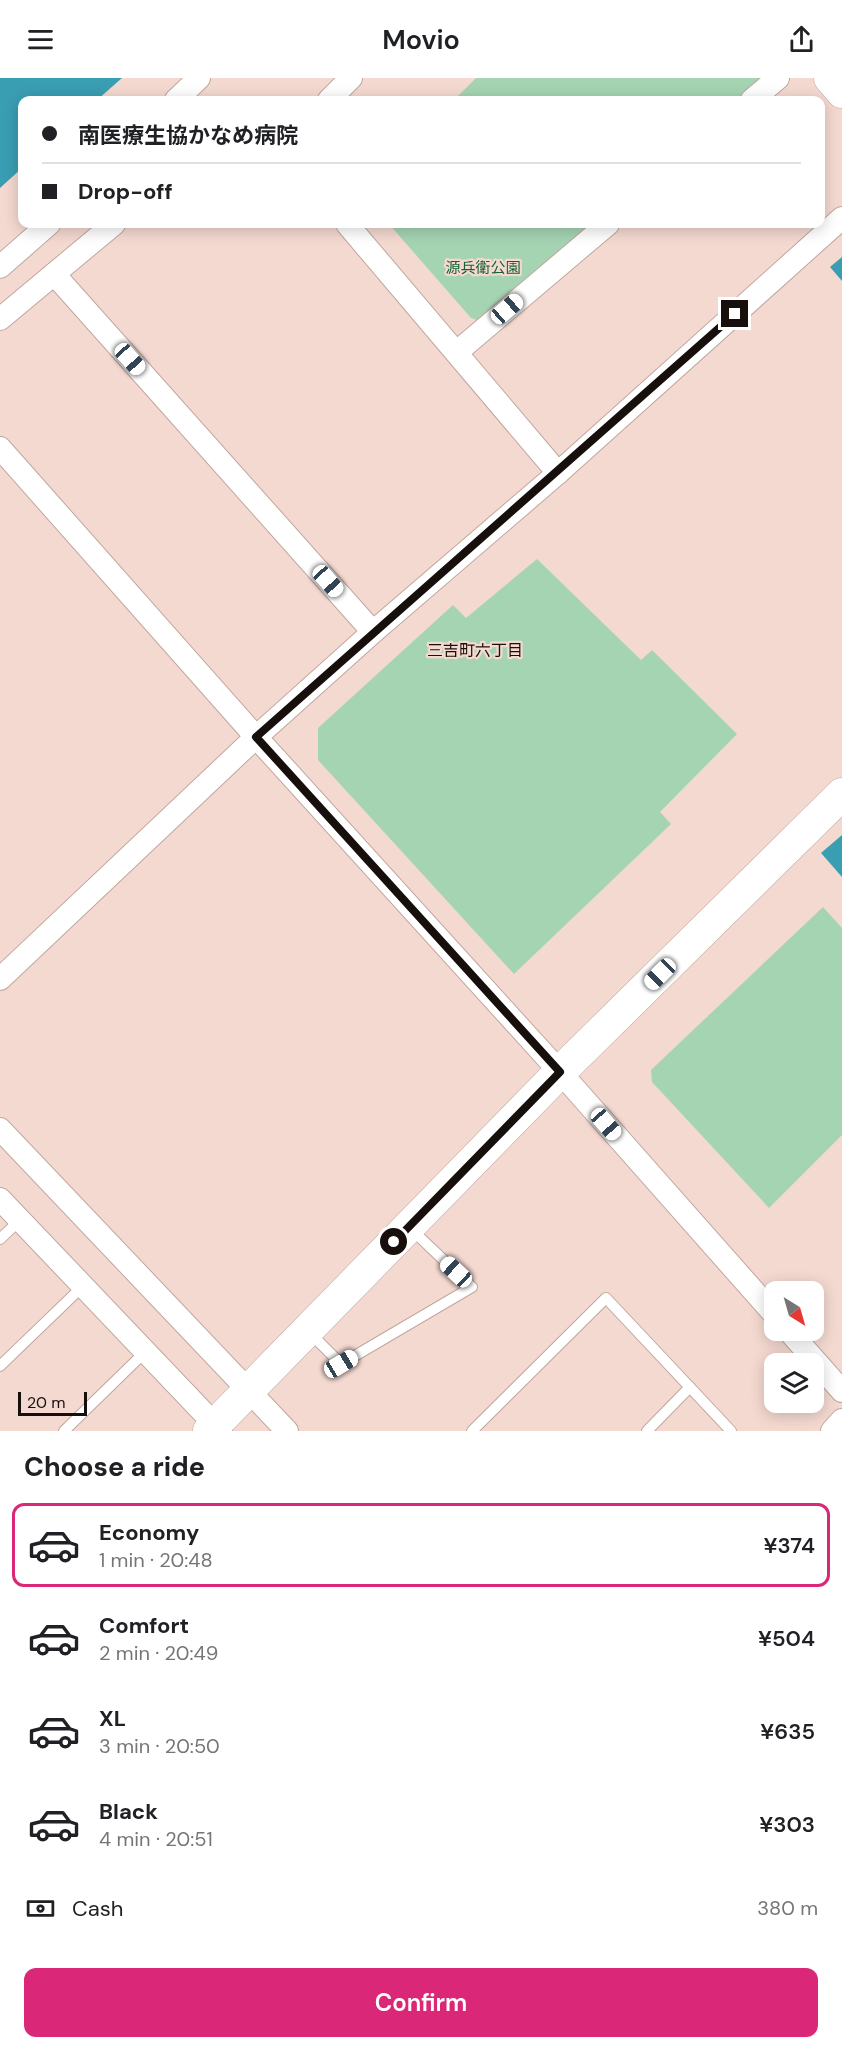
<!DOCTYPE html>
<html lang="en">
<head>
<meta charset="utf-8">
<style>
	:root { --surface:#fff; --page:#f2f2f2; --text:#202124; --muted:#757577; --line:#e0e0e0; --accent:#db2777 }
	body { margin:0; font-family:"DM Sans","Noto Sans JP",sans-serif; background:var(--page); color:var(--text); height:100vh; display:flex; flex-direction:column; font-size:22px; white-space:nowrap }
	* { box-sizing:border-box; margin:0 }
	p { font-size:20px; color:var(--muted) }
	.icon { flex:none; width:33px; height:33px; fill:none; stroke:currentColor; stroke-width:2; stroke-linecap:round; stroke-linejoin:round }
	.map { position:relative; height:1353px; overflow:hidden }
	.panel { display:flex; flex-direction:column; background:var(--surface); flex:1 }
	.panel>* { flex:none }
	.banner { position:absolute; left:18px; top:18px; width:807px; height:132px; border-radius:12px; box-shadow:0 3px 15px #0003; display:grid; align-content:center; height:132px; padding:0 24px; background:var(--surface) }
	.needle { width:39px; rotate:143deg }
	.fabs { position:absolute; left:764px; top:1203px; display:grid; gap:12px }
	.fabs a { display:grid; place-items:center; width:60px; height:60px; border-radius:12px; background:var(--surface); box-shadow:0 3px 15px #0003; font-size:30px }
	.scale { position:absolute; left:18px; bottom:15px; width:69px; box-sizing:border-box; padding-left:6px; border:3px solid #170f0c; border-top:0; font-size:16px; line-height:21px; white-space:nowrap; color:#170f0c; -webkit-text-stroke:4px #f4d9d0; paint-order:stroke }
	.end { position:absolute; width:27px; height:27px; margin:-14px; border:8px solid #170f0c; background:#fff; box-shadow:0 0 0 3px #fff }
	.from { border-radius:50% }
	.car { position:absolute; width:18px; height:36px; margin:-18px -9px; border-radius:8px; box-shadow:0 0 4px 2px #0007; background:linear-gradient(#fff 24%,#345 0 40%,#fff 0 76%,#345 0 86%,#fff 0) }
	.banner b { display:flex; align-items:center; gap:21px; height:57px; font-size:22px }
	.banner b+b { border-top:2px solid var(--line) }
	.banner i { width:15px; height:15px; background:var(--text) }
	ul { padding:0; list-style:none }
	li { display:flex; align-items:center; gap:18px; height:84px; margin:0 12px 9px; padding:0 12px; border:3px solid transparent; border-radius:12px }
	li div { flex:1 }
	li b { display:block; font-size:22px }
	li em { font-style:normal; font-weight:600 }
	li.active { border-color:var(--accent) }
	li>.icon { width:54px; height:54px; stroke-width:1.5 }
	h2 { padding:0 24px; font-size:27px; line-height:72px }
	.pay { display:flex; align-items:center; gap:15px; height:66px; padding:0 24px; font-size:22px }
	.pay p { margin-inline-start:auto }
	.button { display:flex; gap:12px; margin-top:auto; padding:12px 24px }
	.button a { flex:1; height:69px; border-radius:12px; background:var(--accent); color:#fff; font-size:24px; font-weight:600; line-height:69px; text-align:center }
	header { display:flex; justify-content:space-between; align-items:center; height:78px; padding:0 24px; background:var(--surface); font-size:27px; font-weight:600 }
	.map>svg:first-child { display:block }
	.green { fill:#a5d4b3 }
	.water { fill:#3a9eb3 }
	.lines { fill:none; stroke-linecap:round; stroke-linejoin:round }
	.lane-casing { stroke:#c0a79e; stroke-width:12 }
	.street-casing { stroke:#c0a79e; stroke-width:24 }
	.secondary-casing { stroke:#c0a79e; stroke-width:33 }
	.lane { stroke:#fff; stroke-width:10 }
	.street { stroke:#fff; stroke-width:22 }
	.secondary { stroke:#fff; stroke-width:32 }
	.route { stroke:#170f0c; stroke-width:8 }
	.labels { text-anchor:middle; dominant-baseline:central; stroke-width:4.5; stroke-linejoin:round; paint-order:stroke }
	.park-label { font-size:15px; fill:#146137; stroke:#f4d9d0 }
	.neighbourhood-label { font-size:16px; fill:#170f0c; stroke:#f4d9d0 }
</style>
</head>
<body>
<header><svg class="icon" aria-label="menu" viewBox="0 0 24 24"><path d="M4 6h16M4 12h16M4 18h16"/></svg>Movio<svg class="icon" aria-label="share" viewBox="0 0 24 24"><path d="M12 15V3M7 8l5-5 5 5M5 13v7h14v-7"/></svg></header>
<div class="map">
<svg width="842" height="1353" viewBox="0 0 842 1353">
	<rect width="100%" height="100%" fill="#f4d9d0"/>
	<g class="green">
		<path d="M476,0H767L741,22H454Z"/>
		<path d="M389,146H599L485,245L471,240Z"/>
		<path d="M537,481L641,582L652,572L737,656L660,734L671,746L514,896L318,682V650L453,527L466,540Z"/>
		<path d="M823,829L842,850V1057L769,1130L652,1004L651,992Z"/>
	</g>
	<g class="water">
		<path d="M0,0H122L97,22H22V90L0,110Z"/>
		<path d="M842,179V203L830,189Z"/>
		<path d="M842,757V799L821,775Z"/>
	</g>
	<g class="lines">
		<g class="lane-casing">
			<g id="lane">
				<path d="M0,1161L20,1142"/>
				<path d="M309,1254L341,1286L472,1209L411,1151"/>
				<path d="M0,1288L83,1208"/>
				<path d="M64,1353L145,1274"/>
				<path d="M472,1353L606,1220L731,1353"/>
				<path d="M647,1353L690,1309"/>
			</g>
		</g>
		<g class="street-casing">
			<g id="street">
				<path d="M176,22L199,0"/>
				<path d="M329,22L351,0"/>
				<path d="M752,22L778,0"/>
				<path d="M347,146L558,395"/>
				<path d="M0,189L49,146"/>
				<path d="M54,196L373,554"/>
				<path d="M0,241L114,146"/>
				<path d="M457,274L608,146"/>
				<path d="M0,370L256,659L560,994L774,1236"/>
				<path d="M0,901L256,659L373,554L558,395L842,140"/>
				<path d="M0,1051L287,1353"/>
				<path d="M0,1121L221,1353"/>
				<path d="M788,1252L842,1313"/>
				<path d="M832,1353L842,1342"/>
			</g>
		</g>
		<g class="secondary-casing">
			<g id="secondary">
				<path d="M830,0L842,14"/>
				<path d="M209,1353L560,994L842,716"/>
			</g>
		</g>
		<use href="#lane" class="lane"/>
		<use href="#street" class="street"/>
		<use href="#secondary" class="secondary"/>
	</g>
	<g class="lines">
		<path class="route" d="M394,1164L560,994L256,659L735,236"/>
	</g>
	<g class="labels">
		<g class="park-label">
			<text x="483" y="190">源兵衛公園</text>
		</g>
		<g class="neighbourhood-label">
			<text x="475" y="572">三吉町六丁目</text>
		</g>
	</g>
</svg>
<div class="fabs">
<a><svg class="needle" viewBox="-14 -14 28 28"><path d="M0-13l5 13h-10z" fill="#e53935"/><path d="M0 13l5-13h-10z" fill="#757577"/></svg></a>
<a><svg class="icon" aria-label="layers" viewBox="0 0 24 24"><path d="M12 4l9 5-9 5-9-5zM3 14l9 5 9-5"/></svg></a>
</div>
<div class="scale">20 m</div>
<i class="end from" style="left:394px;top:1164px"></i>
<i class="end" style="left:735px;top:236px"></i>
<i class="car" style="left:507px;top:231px;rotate:49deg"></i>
<i class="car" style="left:130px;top:281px;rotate:138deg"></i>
<i class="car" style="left:328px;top:503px;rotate:138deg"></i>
<i class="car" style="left:660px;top:896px;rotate:225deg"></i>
<i class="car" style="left:606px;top:1046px;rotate:139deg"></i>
<i class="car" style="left:456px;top:1194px;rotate:313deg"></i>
<i class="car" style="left:341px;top:1286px;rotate:59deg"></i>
<div class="banner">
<b><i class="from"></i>南医療生協かなめ病院</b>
<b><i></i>Drop-off</b>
</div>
</div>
<section class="panel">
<h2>Choose a ride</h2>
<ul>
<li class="active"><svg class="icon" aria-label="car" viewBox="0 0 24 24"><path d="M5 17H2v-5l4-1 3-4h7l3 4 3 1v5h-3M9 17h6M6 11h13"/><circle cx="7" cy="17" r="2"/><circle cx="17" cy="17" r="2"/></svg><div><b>Economy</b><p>1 min · 20:48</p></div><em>¥374</em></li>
<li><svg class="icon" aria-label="car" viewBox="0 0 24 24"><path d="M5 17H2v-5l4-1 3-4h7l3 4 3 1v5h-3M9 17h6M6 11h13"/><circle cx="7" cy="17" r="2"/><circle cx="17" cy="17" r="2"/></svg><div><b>Comfort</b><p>2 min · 20:49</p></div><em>¥504</em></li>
<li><svg class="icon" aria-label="car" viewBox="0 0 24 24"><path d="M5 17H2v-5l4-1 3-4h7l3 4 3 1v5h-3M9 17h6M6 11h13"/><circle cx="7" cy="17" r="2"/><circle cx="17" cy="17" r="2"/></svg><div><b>XL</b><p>3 min · 20:50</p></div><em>¥635</em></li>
<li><svg class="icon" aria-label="car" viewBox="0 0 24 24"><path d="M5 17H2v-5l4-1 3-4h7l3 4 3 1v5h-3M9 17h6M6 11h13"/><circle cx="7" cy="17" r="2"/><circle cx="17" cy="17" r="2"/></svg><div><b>Black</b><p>4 min · 20:51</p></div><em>¥303</em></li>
</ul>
<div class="pay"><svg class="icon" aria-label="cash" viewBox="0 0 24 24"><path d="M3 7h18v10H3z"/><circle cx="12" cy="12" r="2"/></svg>Cash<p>380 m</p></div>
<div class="button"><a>Confirm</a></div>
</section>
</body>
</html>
